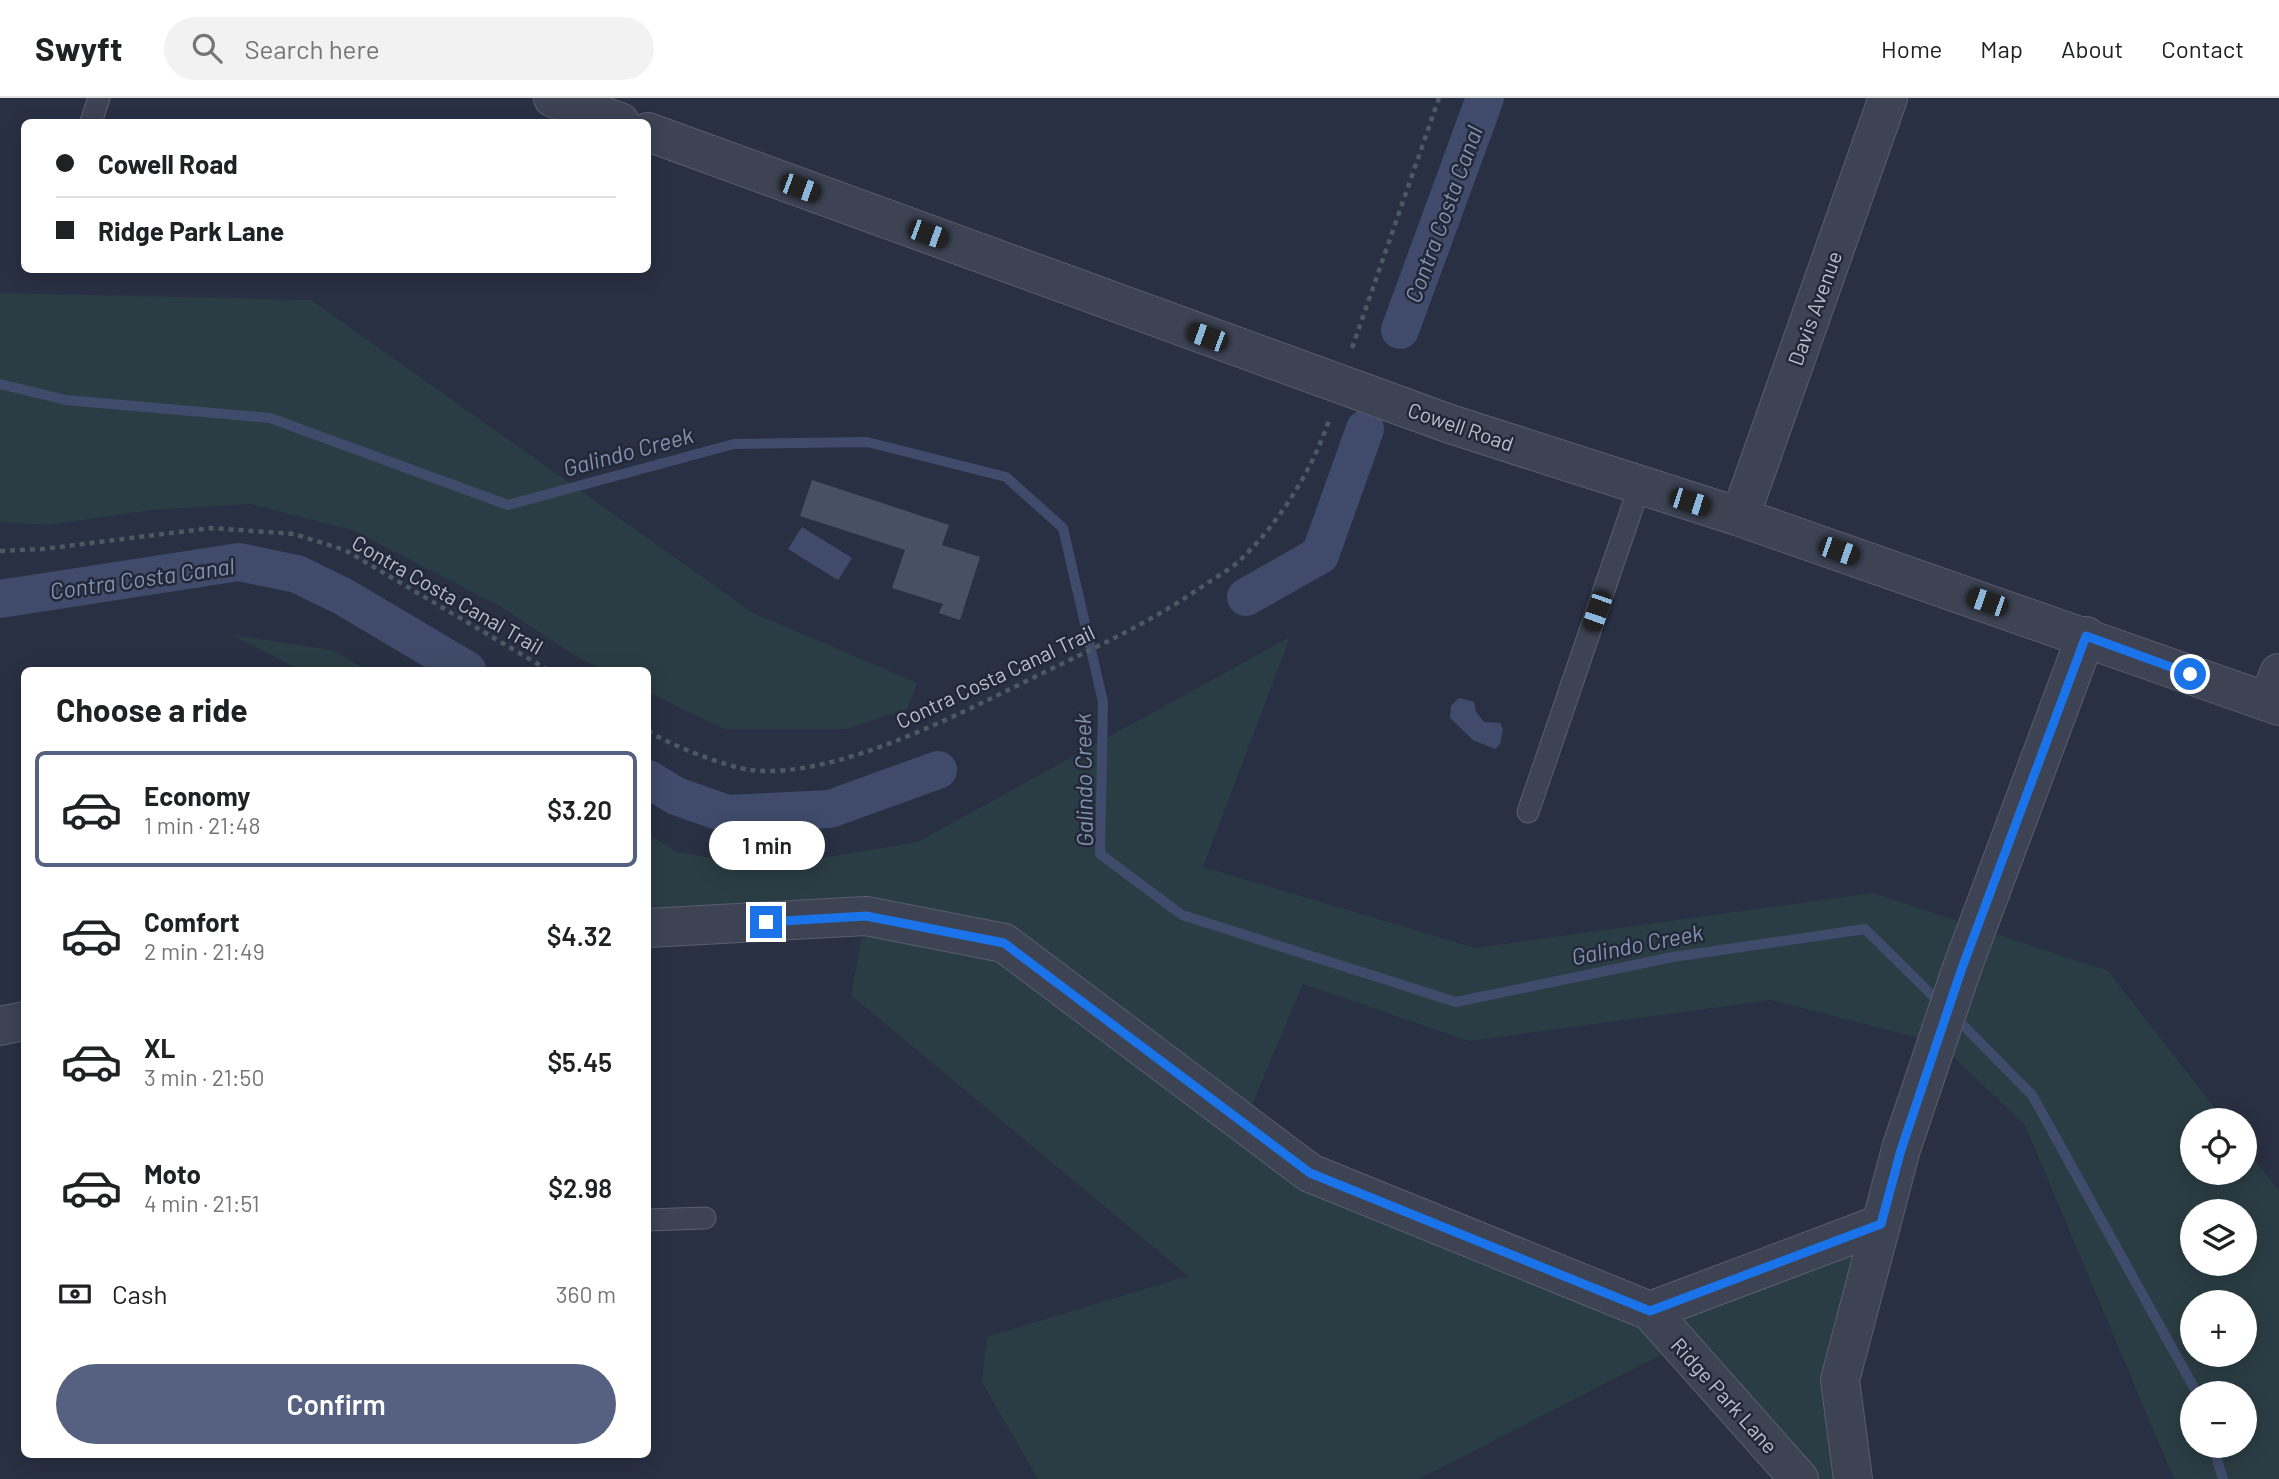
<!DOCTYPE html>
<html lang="en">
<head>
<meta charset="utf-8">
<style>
	:root { --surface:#fff; --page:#f2f2f2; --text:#202124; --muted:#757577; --line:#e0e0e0; --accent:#566081 }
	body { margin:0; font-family:Barlow,sans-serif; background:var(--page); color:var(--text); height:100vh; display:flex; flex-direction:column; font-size:26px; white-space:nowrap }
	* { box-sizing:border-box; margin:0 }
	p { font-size:23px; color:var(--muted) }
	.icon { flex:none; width:38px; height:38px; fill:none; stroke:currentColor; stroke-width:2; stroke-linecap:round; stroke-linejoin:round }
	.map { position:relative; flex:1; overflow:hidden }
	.drawer { position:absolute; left:21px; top:569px; width:630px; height:791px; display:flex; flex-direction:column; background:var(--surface); border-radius:10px; box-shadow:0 4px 18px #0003 }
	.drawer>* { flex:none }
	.banner { position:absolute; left:21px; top:21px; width:630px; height:154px; border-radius:10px; box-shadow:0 4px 18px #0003; display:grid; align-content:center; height:154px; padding:0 35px; background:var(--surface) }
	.fabs { position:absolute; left:2180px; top:1010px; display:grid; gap:14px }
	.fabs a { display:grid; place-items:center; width:77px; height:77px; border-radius:50%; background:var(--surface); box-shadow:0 4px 18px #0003; font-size:35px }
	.end { position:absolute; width:32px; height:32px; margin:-16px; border:9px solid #1a73e8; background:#fff; box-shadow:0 0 0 4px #fff }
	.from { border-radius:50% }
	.bubble { position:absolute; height:49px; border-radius:24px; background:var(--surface); box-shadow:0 4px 18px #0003; font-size:23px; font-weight:600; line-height:49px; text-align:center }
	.car { position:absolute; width:21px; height:42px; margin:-21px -10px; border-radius:9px; box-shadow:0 0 5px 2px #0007; background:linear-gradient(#222 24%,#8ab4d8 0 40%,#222 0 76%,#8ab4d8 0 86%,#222 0) }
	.banner b { display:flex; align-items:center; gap:24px; height:66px; font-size:26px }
	.banner b+b { border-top:2px solid var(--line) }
	.banner i { width:18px; height:18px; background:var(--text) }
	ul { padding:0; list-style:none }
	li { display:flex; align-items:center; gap:21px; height:116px; margin:0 14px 10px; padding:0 21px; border:4px solid transparent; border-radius:10px }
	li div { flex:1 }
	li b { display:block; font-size:26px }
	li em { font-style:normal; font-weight:600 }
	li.on { border-color:var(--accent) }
	li>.icon { width:63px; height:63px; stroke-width:1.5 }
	h2 { padding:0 35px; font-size:32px; line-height:84px }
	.pay { display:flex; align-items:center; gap:18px; height:77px; padding:0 35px; font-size:26px }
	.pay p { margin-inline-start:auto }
	.primary-button { display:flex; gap:14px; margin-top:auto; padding:14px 35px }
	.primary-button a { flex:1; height:80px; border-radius:42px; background:var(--accent); color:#fff; font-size:28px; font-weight:600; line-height:80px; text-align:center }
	header { display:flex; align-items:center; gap:42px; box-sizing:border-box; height:98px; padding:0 35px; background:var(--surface); border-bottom:2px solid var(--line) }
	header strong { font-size:33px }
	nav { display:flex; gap:38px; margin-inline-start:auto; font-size:24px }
	.search { width:490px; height:63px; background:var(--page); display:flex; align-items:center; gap:18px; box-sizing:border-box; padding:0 24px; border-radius:38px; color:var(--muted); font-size:26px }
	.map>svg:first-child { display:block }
	.green { fill:#2b3d44; fill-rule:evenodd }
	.water { fill:#404b6b }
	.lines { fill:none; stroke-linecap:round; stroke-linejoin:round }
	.stream { stroke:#404b6b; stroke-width:10 }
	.canal { stroke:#404b6b; stroke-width:38 }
	.building { fill:#485065 }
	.service-casing { stroke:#595e6d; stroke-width:23 }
	.minor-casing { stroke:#595e6d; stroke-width:40 }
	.tertiary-casing { stroke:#595e6d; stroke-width:40 }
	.path { stroke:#4a5a60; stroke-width:4.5; stroke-dasharray:5 5; stroke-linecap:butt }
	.service { stroke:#3d4353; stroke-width:21 }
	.minor { stroke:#3d4353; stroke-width:38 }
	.tertiary { stroke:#3d4353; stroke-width:38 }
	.route { stroke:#1a73e8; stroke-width:9 }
	.labels { text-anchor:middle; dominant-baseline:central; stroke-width:5; stroke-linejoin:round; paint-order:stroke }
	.street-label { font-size:21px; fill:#bbbfcc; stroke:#222838 }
	.water-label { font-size:23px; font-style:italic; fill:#8490b2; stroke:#222838 }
</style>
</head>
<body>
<header>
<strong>Swyft</strong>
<div class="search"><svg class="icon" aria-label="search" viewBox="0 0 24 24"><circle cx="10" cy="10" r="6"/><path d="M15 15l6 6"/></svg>Search here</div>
<nav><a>Home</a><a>Map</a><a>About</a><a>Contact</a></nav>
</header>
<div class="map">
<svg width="2279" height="1381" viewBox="0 0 2279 1381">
	<rect width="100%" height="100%" fill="#293043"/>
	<g class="green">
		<path d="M0,195L311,202L753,515L917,585L907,611L846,631H724L648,594V572H605L579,560L500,508L352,432L250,406L151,412L48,427L0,424Z"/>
		<path d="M232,537L331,552L368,572H300Z"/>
		<path d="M1290,539L1203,769L1475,850L1873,795L2108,873L2224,1022H2193V1074H2245V1050L2279,1093V1381H2174L2025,1027L1939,945L1771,902L1469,943L1303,886L1244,1025L1650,1213L1881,1126L1840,1282L1853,1381H1799L1680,1247L1419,1381H1038L982,1284L987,1239L1188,1178L851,897L866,818L648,830V736L677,754L767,769L918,744ZM2193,1113H2245V1166H2193ZM2193,1204H2245V1256H2193ZM2193,1295H2245V1348H2193Z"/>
	</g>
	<g class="water">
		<path d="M802,429L852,460L838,482L788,451Z"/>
		<path d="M1459,600L1474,604L1476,614L1484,624L1500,625L1503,631L1500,646L1495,651L1473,642L1450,620L1451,608Z"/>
	</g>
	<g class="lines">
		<g class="stream">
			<path d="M0,286L66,302L270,320L508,407L734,346L867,344L1006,379L1063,430L1103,604L1100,756L1182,817L1456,904L1673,859L1865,831L1942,907"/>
			<path d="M1954,918L2032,997L2197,1295"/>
			<path d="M2213,1348L2223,1381"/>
		</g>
		<g class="canal">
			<path d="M1400,232L1485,0"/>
			<path d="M1246,499L1320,457L1365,331"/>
			<path d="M0,501L239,464L297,476L344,499L467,572"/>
			<path d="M648,681L676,698L727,716L830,711L938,672"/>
		</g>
	</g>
	<path class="building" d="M812,382L949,427L942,447L980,459L960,522L939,515L943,506L892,490L905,452L800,418Z"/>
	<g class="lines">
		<g class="service-casing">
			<g id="service">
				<path d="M91,24L99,0"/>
				<path d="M1528,714L1640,387"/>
				<path d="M648,1122L705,1120"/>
			</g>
		</g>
		<g class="minor-casing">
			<g id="minor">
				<path d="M1740,419L1888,0"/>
				<path d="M2269,604L2279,575"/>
				<path d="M648,830L866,818L1004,845L1310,1075L1650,1213L1799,1381"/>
				<path d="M0,928L24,923"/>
				<path d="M1650,1213L1881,1126"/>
				<path d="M1853,1381L1840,1282L1901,1051L1962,870L2086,538"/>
			</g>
		</g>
		<g class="tertiary-casing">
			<g id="tertiary">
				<path d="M553,0L620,24"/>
				<path d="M648,34L1450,326L1740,419L2279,608"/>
			</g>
		</g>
		<g class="path">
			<path d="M1352,250L1439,0"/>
			<path d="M0,453L43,451L211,430L294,436L345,452L548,572"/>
			<path d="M648,633C670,647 726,669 751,672C838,682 968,611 1045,574C1102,546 1151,524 1203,488C1214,480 1228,473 1238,464C1278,427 1312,373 1329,322"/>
		</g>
		<use href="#service" class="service"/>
		<use href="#minor" class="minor"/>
		<use href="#tertiary" class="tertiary"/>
	</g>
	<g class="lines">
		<path class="route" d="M766,824L866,818L1004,845L1310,1075L1650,1213L1881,1126L1901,1052L1962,870L2086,538L2190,576"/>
	</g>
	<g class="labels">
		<g class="street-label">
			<text transform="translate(1814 210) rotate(-70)">Davis Avenue</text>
			<text transform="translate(1461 328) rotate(19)">Cowell Road</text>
			<text transform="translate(448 496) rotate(30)">Contra Costa Canal Trail</text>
			<text transform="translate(995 578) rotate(-25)">Contra Costa Canal Trail</text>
			<text transform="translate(1725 1297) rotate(48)">Ridge Park Lane</text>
		</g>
		<g class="water-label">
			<text transform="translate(1443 116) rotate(-70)">Contra Costa Canal</text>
			<text transform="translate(628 353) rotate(-15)">Galindo Creek</text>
			<text transform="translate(142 480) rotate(-8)">Contra Costa Canal</text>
			<text transform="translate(1083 682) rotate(-91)">Galindo Creek</text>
			<text transform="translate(1637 846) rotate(-11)">Galindo Creek</text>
		</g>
	</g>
</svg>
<div class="fabs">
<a><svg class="icon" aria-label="locate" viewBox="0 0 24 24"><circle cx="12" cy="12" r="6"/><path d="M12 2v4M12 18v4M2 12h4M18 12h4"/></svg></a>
<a><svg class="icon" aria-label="layers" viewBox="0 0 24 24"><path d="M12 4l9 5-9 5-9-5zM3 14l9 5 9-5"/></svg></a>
<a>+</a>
<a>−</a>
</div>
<i class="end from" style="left:2190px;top:576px"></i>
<i class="end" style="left:766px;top:824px"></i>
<div class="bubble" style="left:709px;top:723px;width:116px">1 min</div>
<i class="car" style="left:800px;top:90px;rotate:110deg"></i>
<i class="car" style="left:928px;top:136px;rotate:110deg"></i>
<i class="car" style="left:1207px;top:239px;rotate:290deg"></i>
<i class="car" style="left:1690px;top:404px;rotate:108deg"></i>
<i class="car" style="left:1839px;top:453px;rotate:109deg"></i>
<i class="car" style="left:1987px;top:504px;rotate:289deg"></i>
<i class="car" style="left:1597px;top:513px;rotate:199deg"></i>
<div class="banner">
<b><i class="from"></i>Cowell Road</b>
<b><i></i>Ridge Park Lane</b>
</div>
<section class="drawer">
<h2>Choose a ride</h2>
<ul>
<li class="on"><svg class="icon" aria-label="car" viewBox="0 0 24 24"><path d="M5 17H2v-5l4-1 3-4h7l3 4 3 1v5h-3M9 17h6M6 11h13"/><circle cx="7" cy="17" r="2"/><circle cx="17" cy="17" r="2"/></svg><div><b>Economy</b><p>1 min · 21:48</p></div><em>$3.20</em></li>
<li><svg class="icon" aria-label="car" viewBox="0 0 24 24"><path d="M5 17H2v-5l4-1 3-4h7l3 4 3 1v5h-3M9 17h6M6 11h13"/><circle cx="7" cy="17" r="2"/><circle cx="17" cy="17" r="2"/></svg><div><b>Comfort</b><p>2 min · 21:49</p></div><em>$4.32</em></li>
<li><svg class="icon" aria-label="car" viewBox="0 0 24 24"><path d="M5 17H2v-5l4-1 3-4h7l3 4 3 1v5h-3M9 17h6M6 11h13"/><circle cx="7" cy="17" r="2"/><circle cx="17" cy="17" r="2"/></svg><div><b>XL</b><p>3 min · 21:50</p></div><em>$5.45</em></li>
<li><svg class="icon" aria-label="car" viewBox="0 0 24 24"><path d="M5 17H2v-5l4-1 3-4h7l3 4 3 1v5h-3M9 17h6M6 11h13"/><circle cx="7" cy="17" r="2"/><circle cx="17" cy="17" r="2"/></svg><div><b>Moto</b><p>4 min · 21:51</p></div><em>$2.98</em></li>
</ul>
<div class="pay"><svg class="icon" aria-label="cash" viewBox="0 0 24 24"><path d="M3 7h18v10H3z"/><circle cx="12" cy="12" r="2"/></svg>Cash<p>360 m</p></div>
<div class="primary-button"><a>Confirm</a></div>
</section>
</div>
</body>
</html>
